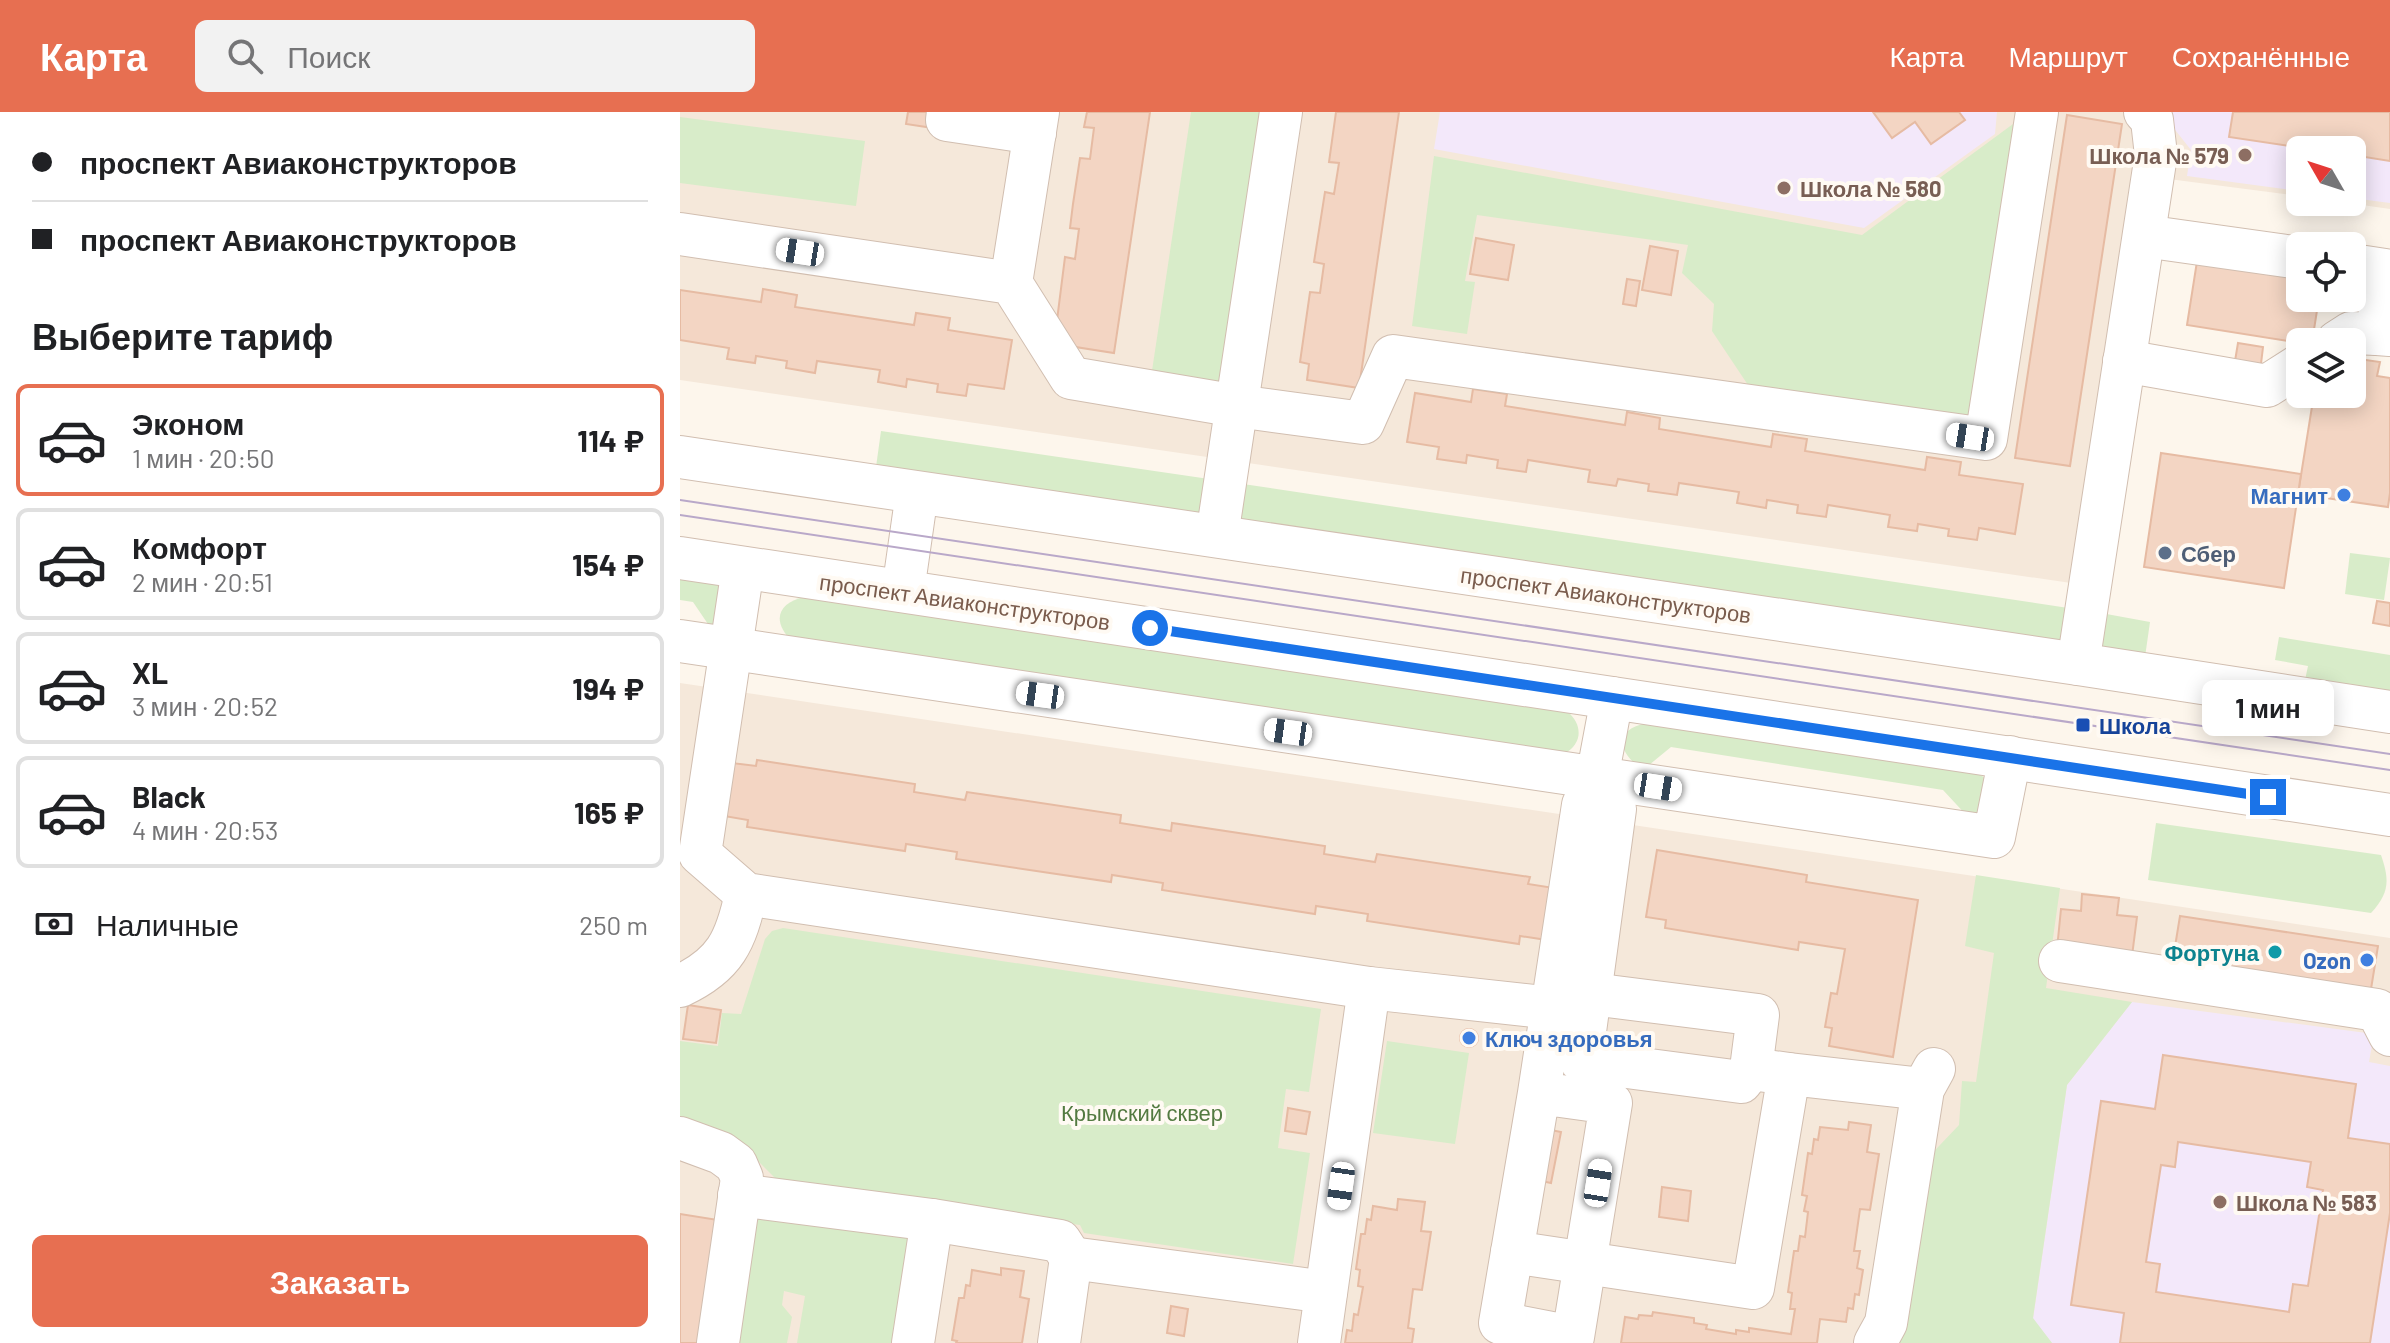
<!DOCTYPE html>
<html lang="ru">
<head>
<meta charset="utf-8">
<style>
	:root { --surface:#fff; --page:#f2f2f2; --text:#202124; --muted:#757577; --line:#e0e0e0; --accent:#e76f51 }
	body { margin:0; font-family:Barlow,sans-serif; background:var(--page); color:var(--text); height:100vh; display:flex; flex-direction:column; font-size:30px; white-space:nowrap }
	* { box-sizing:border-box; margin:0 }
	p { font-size:26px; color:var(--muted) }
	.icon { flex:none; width:44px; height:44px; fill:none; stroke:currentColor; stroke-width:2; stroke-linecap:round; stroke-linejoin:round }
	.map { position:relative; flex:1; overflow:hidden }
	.details { display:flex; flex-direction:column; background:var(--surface); width:680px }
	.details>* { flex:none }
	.top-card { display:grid; align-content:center; height:176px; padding:0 32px; background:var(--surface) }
	.needle { width:52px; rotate:309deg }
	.fabs { position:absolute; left:1606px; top:24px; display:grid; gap:16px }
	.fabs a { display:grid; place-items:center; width:80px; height:80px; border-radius:12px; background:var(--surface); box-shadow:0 4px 20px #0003; font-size:40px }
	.end { position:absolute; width:36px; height:36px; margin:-18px; border:10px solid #1a73e8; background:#fff; box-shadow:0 0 0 4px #fff }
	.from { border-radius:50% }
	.bubble { position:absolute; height:56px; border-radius:12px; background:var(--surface); box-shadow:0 4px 20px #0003; font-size:26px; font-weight:700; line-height:56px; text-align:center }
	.car { position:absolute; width:24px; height:48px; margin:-24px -12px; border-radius:10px; box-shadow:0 0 6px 2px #0007; background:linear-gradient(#fff 24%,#345 0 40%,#fff 0 76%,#345 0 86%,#fff 0) }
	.top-card b { display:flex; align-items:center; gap:28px; height:76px; font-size:30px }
	.top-card b+b { border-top:2px solid var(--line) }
	.top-card i { width:20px; height:20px; background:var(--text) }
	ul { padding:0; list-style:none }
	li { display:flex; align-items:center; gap:24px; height:112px; margin:0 16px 12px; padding:0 16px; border:4px solid var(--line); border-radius:12px }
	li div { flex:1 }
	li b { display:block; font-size:30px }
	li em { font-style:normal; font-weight:700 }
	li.active { border-color:var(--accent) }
	li>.icon { width:72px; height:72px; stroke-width:1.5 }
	h2 { padding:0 32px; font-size:36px; line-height:96px }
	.pay { display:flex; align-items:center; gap:20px; height:88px; padding:0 32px; font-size:30px }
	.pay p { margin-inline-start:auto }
	.action { display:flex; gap:16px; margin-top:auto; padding:16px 32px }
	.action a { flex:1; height:92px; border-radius:12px; background:var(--accent); color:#fff; font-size:32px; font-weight:700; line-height:92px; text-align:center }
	header { display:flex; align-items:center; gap:48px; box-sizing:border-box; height:112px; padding:0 40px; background:var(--accent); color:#fff }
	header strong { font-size:38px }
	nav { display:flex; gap:44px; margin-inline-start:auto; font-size:28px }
	.search { width:560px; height:72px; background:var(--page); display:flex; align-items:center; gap:20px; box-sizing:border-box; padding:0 28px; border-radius:12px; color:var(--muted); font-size:30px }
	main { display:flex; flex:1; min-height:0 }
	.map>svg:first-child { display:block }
	.residential { fill:#f5e8da }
	.education { fill:#f3e8fa }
	.green { fill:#d8ecc9 }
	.building { fill:#f3d5c3; stroke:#e6bba3; stroke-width:2; fill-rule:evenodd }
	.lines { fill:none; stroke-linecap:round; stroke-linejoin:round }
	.minor-casing { stroke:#d1beb0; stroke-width:44 }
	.minor { stroke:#fff; stroke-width:42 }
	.tram { stroke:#b9a8c9; stroke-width:2 }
	.route { stroke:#1a73e8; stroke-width:10 }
	.education-dot { fill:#8d6e63; stroke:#fffaf3; stroke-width:3 }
	.shop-dot { fill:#3f7fe0; stroke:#fffaf3; stroke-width:3 }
	.service-dot { fill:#5c6f8a; stroke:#fffaf3; stroke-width:3 }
	.transit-dot { fill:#1a4fb4; stroke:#fffaf3; stroke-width:3 }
	.culture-dot { fill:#0f9aa8; stroke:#fffaf3; stroke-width:3 }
	.labels { text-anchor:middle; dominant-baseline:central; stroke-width:8; stroke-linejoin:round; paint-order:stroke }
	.education-label { font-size:22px; font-weight:bold; fill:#785e54; stroke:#fffaf3; text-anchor:start }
	.shop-label { font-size:22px; font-weight:bold; fill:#366cbe; stroke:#fffaf3; text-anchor:end }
	.service-label { font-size:22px; font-weight:bold; fill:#4e5e75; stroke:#fffaf3; text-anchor:start }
	.street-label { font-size:22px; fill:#7a5c4d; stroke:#fffaf3 }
	.transit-label { font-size:22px; font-weight:bold; fill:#164399; stroke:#fffaf3; text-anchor:start }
	.culture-label { font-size:22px; font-weight:bold; fill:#0d838f; stroke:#fffaf3; text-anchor:end }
	.park-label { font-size:22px; fill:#537a41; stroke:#fffaf3 }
</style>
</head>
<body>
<header>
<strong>Карта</strong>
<div class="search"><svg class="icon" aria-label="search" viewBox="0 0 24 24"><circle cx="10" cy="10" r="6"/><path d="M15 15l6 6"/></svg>Поиск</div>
<nav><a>Карта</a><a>Маршрут</a><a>Сохранённые</a></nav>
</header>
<main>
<section class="details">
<div class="top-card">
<b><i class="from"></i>проспект Авиаконструкторов</b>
<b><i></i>проспект Авиаконструкторов</b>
</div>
<h2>Выберите тариф</h2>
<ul>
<li class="active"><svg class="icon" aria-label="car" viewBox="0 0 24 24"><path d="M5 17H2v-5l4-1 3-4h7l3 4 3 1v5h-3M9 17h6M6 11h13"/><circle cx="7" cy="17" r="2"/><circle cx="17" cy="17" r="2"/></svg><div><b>Эконом</b><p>1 мин · 20:50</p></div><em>114 ₽</em></li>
<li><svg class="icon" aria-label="car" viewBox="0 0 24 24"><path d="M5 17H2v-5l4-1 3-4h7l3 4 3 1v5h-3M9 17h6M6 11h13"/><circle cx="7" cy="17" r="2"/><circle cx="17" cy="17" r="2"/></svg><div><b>Комфорт</b><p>2 мин · 20:51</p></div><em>154 ₽</em></li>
<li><svg class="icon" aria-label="car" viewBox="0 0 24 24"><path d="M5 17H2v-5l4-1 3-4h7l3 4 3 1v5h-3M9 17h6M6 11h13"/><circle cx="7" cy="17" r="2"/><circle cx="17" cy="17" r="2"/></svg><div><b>XL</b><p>3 мин · 20:52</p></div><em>194 ₽</em></li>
<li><svg class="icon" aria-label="car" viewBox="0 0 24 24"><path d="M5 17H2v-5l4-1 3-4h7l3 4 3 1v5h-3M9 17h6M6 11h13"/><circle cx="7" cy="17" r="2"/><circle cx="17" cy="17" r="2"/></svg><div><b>Black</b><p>4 мин · 20:53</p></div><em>165 ₽</em></li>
</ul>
<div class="pay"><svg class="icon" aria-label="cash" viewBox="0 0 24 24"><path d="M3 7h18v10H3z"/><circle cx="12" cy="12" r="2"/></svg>Наличные<p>250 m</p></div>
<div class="action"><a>Заказать</a></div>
</section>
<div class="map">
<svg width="1710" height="1231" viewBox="0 0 1710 1231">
	<rect width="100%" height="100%" fill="#fdf6ec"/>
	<g class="residential">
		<path d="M0,0H1710V97L1661,90H1672V38H1620V84L1481,66L1418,475L0,268Z"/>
		<path d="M0,571L1710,826V1231H0Z"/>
	</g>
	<g class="education">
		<path d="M760,0H1317L1315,22L1184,116L754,37Z"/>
		<path d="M1481,0H1710V91L1672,86V38H1620V79L1507,64L1511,38Z"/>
		<path d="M1452,890L1694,922L1689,950L1710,954V1231H1372L1353,1207L1387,973Z"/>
	</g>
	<g class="green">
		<path d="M511,0H591L549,284L470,272Z"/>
		<path d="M1348,1L1299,315L1068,273L1032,219L1034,192L1002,161L1008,133L797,103L785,169L795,170L787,222L732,214L754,44L1182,123Z"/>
		<path d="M0,5L185,29L176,94L0,71Z"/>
		<path d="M201,319L536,368L528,404L196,355Z"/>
		<path d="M563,372L1395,497L1385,531L564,410L559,399Z"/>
		<path d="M1670,441L1710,446L1704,488L1665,482Z"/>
		<path d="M0,466L37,472L46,479L42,506L30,515L13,490L0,488Z"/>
		<path d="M125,485L887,599C903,613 903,631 884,642L112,529C91,509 98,490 125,485Z"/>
		<path d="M1421,501L1470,510L1465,545L1422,538L1418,514Z"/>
		<path d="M1599,525L1710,543V581L1625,568L1628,554L1595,548Z"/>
		<path d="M967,611L1296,660L1305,666V699L1289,706L1263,678L991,635L963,658C938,641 932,618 967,611Z"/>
		<path d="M1476,711L1701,743C1710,769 1709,781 1691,801L1468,768Z"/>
		<path d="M1296,763L1380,776L1366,876L1452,890L1387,973L1353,1206L1372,1231H1204L1240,1054L1279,1013L1282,969L1296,970L1314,841L1285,834Z"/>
		<path d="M103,816L641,897L629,980L606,977L598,1036L630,1041L613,1152L404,1121L400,1113L104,1075L52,1023L0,1012V929L38,934L42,901L61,902L85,827L92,819Z"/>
		<path d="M707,929L789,941L775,1032L693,1021Z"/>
		<path d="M70,1098L229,1120L213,1231H117L125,1184L104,1179L102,1193L112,1205L107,1231H45Z"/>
	</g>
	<g class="building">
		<path d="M228,0H255L253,16L226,12Z"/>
		<path d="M407,0H470L434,241L383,233L376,216L385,145L395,147L399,117L390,116L393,92L400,46L410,47L414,16L404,15Z"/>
		<path d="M656,0H719L679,276L627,268L629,252L620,250L630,180L640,181L644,152L634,150L645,80L654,82L659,51L649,50Z"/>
		<path d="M1193,0H1279L1285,8L1251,32L1235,10L1212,26Z"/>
		<path d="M1553,0H1710V49L1672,43V38H1636L1549,25Z"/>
		<path d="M1387,3L1442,12L1390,354L1335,346Z"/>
		<path d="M796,126L834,133L828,168L790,162Z"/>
		<path d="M970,134L998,139L991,183L962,178Z"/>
		<path d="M1518,143L1620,158V186H1639L1632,230L1620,231L1507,213Z"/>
		<path d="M1672,166L1677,167L1672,199L1640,195L1642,186H1672Z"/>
		<path d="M947,167L960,169L956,194L943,192Z"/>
		<path d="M83,177L117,183L115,195L234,213L236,201L270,206L268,218L332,228L324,277L288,272L286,284L257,280L258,272L227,267L226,275L198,270L200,258L137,249L135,261L106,256L107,249L76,244L75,251L47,247L49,236L0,228V178L81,190Z"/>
		<path d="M1558,231L1583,235L1580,260L1554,255Z"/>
		<path d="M1672,246L1700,250L1697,264L1710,266V381L1708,395L1618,382L1634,282H1672Z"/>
		<path d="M793,277L827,282L825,294L945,313L947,300L980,306L979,317L1091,335L1093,322L1127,327L1125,339L1245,358L1247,345L1281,350L1279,363L1343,372L1335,422L1299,416L1297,428L1268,424L1269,417L1238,412L1237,419L1208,415L1210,403L1148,393L1146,405L1117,401L1118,393L1087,388L1086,396L1057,391L1059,380L999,371L997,383L968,379L969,372L938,367L936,374L908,370L910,358L848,348L846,360L817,356L818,348L787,343L786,351L757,347L759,335L727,330L735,281L791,290Z"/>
		<path d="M1481,341L1621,362L1604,476L1464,455Z"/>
		<path d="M1697,489L1710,491V514L1693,511Z"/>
		<path d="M77,648L235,672L234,680L285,688L287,680L441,703L440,711L491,719L492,711L645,734L644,742L695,750L697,742L850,765L848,772L874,776L867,828L840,824L839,832L687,809L688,802L636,794L635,802L482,778L483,771L432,763L431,770L276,747L277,740L226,732L225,739L67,715L68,708L44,704L52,651L76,654Z"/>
		<path d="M977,738L1127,763L1126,770L1238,788L1213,945L1149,934L1152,916L1145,915L1151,881L1157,882L1165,837L1119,830L1118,838L985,816L986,808L966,805Z"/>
		<path d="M1402,782L1439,786L1437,803L1457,805L1452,844L1377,837L1381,797L1401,799Z"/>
		<path d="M1500,804L1698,834L1691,877L1493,847Z"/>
		<path d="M8,893L41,898L36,931L3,927Z"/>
		<circle cx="789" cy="926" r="9"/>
		<path d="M1483,943L1676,972L1668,1026L1710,1032V1101L1690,1231H1440L1444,1201L1391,1193L1421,989L1475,997ZM1498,1030L1631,1050L1627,1075L1643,1078L1628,1174L1613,1172L1609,1200L1476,1180L1480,1152L1466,1150L1481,1053L1495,1055Z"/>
		<path d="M608,996L630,1000L626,1022L605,1019Z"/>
		<path d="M1169,1010L1191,1013L1187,1040L1199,1042L1190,1098L1180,1097L1174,1139H1180L1177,1156L1183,1158L1179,1183L1175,1182L1173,1197L1168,1196L1166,1210L1140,1207L1137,1231H941L945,1205L958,1207L959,1203L972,1204L973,1200L1014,1206V1211L1027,1213L1026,1217L1056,1222V1218L1069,1220V1216L1111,1222L1115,1197H1110L1112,1181L1108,1180L1114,1139H1118L1120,1124L1125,1125L1128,1100L1124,1099L1127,1084L1122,1083L1128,1041L1132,1042L1134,1027L1138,1028L1140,1015L1168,1018Z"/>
		<path d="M861,1016L881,1020L871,1071L852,1067Z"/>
		<path d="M982,1075L1011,1079L1008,1109L979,1105Z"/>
		<path d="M718,1087L745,1090L741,1119L751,1120L742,1178L733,1177L728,1216L734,1217L732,1231H665L667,1218L672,1219L674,1202L678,1203L683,1175L678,1174L680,1158L676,1157L681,1122H685L687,1107L691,1108L693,1094L717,1098Z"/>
		<path d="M0,1102L38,1108L19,1231H0Z"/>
		<path d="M321,1156L344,1159L340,1185L349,1187L342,1231H276L277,1229L272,1228L279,1186H284L286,1173L290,1174L292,1158L321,1163Z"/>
		<path d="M491,1194L508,1197L504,1224L487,1221Z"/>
	</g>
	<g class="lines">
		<g class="minor-casing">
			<g id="minor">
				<path d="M268,0L267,8L355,21"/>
				<path d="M0,122L331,171L391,266L557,294L683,311L713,244L1306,327L1357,0"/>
				<path d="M1464,124L1620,146"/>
				<path d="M1672,153L1705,158L1697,222L1710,223"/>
				<path d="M331,171L358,0"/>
				<path d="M1657,230L1671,221L1697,222"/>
				<path d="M1444,249L1587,274L1620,253"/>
				<path d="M0,345L1398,552L1710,600"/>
				<path d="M537,424L601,0"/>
				<path d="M0,446L1710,703"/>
				<path d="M63,456L20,742L66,782L689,876L872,896"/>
				<path d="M223,479L237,381"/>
				<path d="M0,529L1314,725L1330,645"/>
				<path d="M1398,552L1476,43L1472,8L1465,0"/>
				<path d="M917,666L935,697L901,949L1061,970L1071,957L1109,962"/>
				<path d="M1380,849L1697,898L1710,923"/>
				<path d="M0,874C45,853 56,829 66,782"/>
				<path d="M912,882L1078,903L1071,957"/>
				<path d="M859,981L931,991L893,1225L820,1211L859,981L903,693L917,666L932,586"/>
				<path d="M0,1026L41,1041L56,1052L62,1066L38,1231"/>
				<path d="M59,1083L252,1108"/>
				<path d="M832,1140L1073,1176L1109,962L1243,977"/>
				<path d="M391,1146L646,1180"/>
				<path d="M233,1231L252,1108L380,1129L391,1146L379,1231"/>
				<path d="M639,1231L689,876"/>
				<path d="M1195,1231L1206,1211L1243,977L1254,957"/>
			</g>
		</g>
		<use href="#minor" class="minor"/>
		<g class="tram">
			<path d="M0,388L1710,642"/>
			<path d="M0,403L1710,658"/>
		</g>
	</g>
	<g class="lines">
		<path class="route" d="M470,516L1588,685"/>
	</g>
	<g class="education-dot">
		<circle cx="1565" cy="43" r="8"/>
		<circle cx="1104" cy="76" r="8"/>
		<circle cx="1540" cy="1090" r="8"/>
	</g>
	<g class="shop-dot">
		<circle cx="1664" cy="383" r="8"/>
		<circle cx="1687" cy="848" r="8"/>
		<circle cx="789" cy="926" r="8"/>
	</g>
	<circle class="service-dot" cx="1485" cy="441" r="8"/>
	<rect class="transit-dot" x="1395" y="605" width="16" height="16" rx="4"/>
	<circle class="culture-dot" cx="1595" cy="840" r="8"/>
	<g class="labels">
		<g class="education-label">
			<text x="1549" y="43" text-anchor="end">Школа № 579</text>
			<text x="1120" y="76">Школа № 580</text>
			<text x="1556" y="1090">Школа № 583</text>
		</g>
		<g class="shop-label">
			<text x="1648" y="383">Магнит</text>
			<text x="1671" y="848">Ozon</text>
			<text x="805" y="926" text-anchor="start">Ключ здоровья</text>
		</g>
		<g class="service-label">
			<text x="1501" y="441">Сбер</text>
		</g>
		<g class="street-label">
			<text transform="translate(926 482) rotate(8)">проспект Авиаконструкторов</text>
			<text transform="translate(285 489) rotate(8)">проспект Авиаконструкторов</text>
		</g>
		<g class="transit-label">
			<text x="1419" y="613">Школа</text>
		</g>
		<g class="culture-label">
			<text x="1579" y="840">Фортуна</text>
		</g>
		<g class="park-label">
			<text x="462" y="1000">Крымский сквер</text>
		</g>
	</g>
</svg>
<div class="fabs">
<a><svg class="needle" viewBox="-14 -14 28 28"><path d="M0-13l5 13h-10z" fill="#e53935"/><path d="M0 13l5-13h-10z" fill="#757577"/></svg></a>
<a><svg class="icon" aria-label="locate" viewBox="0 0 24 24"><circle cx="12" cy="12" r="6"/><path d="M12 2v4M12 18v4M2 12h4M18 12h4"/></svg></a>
<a><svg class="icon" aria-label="layers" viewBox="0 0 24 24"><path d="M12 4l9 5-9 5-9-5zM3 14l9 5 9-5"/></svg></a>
</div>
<i class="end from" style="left:470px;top:516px"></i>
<i class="end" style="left:1588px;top:685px"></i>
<div class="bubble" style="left:1522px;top:568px;width:132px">1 мин</div>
<i class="car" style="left:120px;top:140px;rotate:279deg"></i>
<i class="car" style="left:1290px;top:325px;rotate:279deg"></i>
<i class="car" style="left:360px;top:583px;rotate:278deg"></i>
<i class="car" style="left:608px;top:620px;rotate:278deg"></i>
<i class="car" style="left:978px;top:675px;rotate:99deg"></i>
<i class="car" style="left:918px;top:1071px;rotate:9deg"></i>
<i class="car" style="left:661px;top:1074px;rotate:188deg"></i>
</div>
</main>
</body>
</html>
